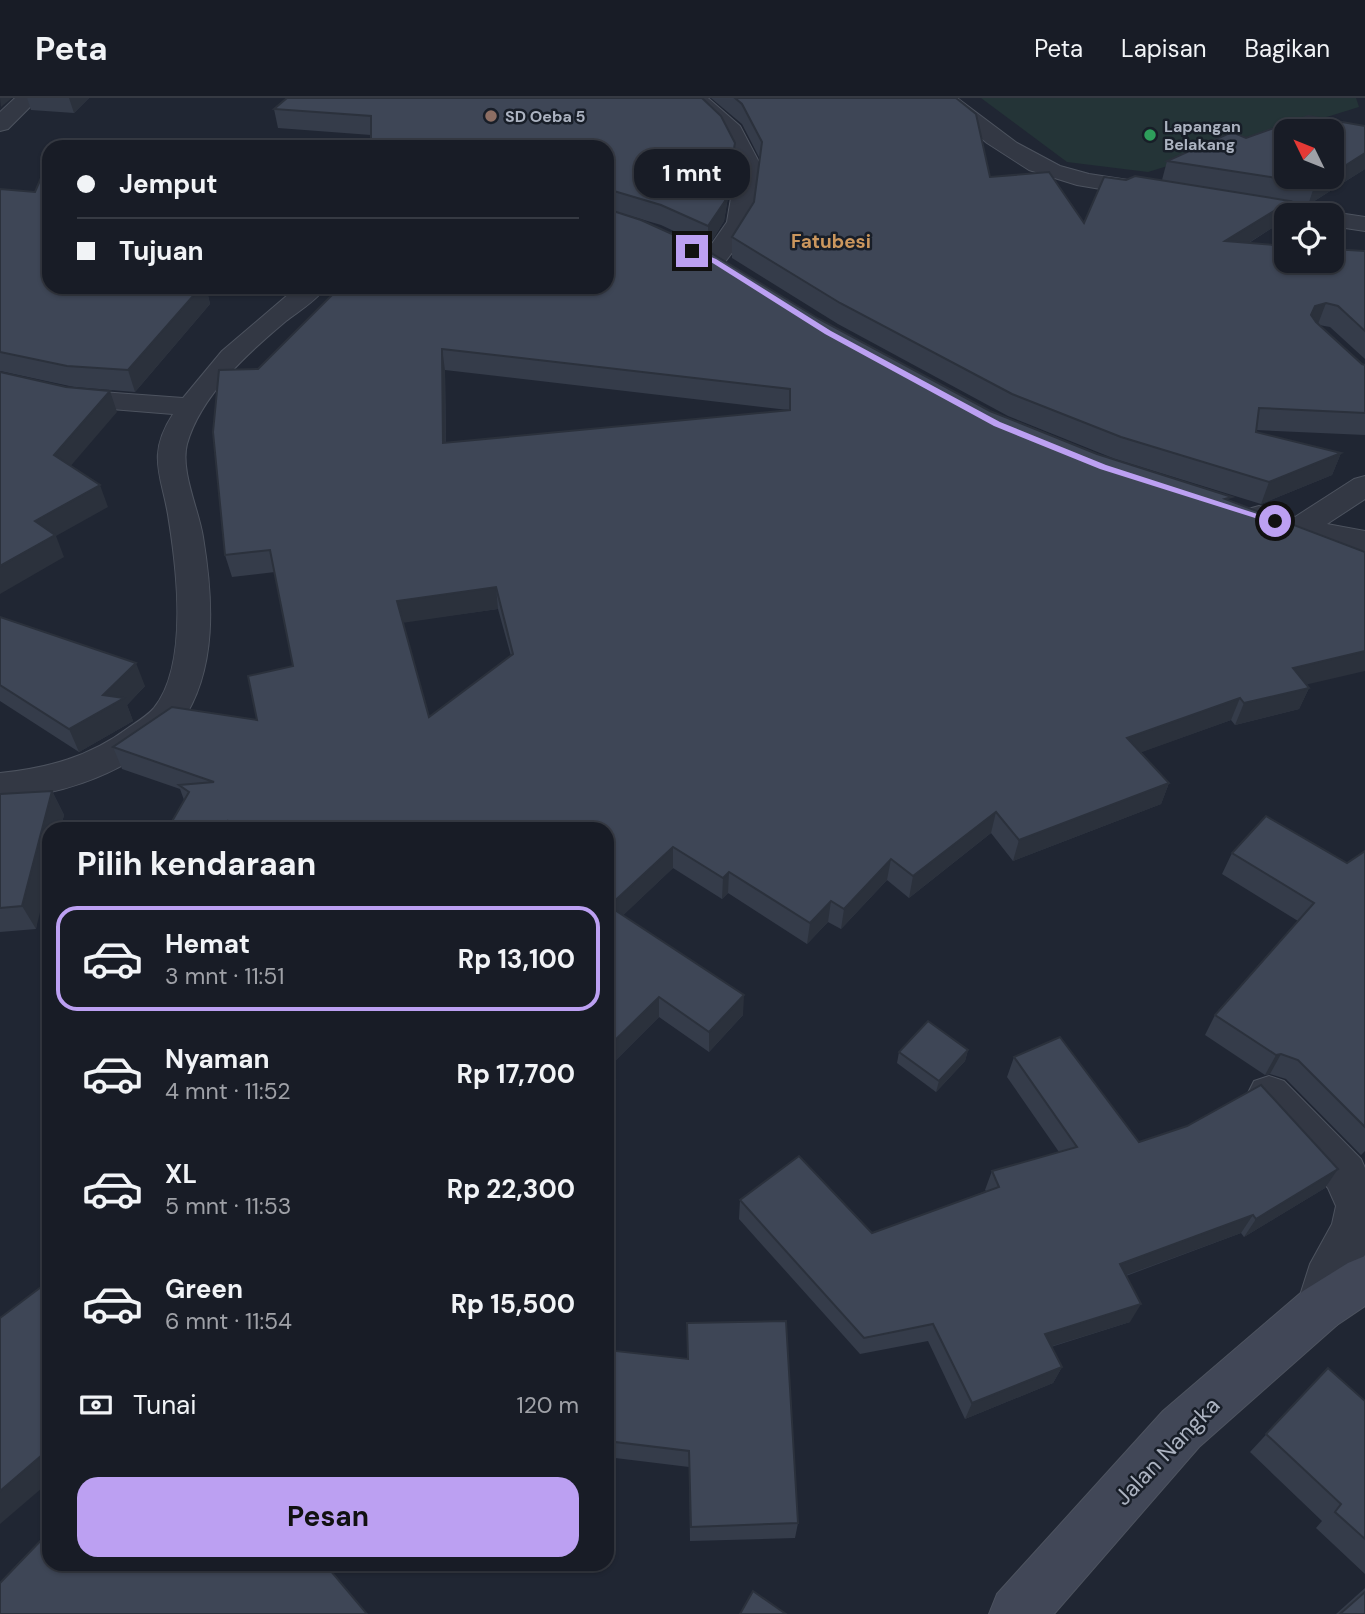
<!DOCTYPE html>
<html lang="id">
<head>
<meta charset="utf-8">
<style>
	:root { --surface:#181c26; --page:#21252e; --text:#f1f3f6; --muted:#9fa1a7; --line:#363a43; --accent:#bca0f2 }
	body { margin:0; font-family:"DM Sans",sans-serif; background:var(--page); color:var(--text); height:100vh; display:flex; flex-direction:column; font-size:26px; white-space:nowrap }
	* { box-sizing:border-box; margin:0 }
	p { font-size:23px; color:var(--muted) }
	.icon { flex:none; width:38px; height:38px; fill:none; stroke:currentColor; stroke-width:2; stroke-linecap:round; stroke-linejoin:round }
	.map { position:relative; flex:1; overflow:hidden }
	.panel { position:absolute; left:42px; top:724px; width:572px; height:749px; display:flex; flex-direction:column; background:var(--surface); border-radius:21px; box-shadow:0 2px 5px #0004,0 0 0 2px var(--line) }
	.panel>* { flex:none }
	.hud { position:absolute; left:42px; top:42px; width:572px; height:154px; border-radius:21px; box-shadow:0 2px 5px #0004,0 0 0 2px var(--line); display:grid; align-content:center; height:154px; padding:0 35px; background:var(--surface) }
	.needle { width:46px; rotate:313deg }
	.tools { position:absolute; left:1274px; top:21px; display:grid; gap:14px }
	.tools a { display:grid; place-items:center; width:70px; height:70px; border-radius:14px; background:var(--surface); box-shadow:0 2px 5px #0004,0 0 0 2px var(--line); font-size:35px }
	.end { position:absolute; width:32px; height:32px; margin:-16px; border:9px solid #bca0f2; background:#111; box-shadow:0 0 0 4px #111 }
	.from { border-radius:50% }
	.bubble { position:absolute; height:49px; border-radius:21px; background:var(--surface); box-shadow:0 2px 5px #0004,0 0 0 2px var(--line); font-size:23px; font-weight:700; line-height:49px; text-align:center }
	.hud b { display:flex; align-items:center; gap:24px; height:66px; font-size:26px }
	.hud b+b { border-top:2px solid var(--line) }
	.hud i { width:18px; height:18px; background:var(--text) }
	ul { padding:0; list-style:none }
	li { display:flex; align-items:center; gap:21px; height:105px; margin:0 14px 10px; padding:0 21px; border:4px solid transparent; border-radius:21px }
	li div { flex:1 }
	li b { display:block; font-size:26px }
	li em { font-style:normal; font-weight:700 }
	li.on { border-color:var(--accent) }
	li>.icon { width:63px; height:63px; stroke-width:1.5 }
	h2 { padding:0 35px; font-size:32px; line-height:84px }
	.pay { display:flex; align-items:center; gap:18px; height:77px; padding:0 35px; font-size:26px }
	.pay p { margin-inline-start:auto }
	.action { display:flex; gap:14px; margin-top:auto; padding:14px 35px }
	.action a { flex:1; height:80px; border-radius:21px; background:var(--accent); color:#111; font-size:28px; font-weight:700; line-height:80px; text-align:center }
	header { display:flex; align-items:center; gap:42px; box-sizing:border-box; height:98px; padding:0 35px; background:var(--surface); border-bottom:2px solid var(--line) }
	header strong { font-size:33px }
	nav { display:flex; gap:38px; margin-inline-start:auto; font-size:24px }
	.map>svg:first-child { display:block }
	.green { fill:#243437 }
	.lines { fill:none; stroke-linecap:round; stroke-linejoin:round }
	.street-casing { stroke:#4d535f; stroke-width:2 }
	.secondary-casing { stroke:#4d535f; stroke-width:2 }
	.street { fill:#333844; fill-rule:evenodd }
	.secondary { fill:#414757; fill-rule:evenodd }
	.wall { fill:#353c4a; fill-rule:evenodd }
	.shaded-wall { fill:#2b313c }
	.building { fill:#3e4656; stroke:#2b313c; stroke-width:2; fill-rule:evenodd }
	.route { fill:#bca0f2 }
	.education-dot { fill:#8d6e63; stroke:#181e28; stroke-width:2.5 }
	.leisure-dot { fill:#2e9e5b; stroke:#181e28; stroke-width:2.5 }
	.labels { text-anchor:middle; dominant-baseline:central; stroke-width:5; stroke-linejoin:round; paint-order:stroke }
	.far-poi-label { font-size:16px; font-weight:bold; fill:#acb3c1; stroke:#181e28; text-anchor:start }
	.far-quarter-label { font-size:19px; font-weight:bold; fill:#cb975e; stroke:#181e28 }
	.near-street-label { font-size:23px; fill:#acb3c1; stroke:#181e28 }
</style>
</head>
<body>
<header>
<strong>Peta</strong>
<nav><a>Peta</a><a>Lapisan</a><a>Bagikan</a></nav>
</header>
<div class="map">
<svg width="1365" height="1516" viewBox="0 0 1365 1516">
	<rect width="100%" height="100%" fill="#202633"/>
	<path class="green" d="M981,0H1356L1359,9L1148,74L1067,64Z"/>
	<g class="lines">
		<g class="street-casing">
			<g id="street">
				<path d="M15,0H39L8,31L0,33V14Z"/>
				<path d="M684,0H708L740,28L759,64L751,124L743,140L722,168L713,171L704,168L700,163L727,124L737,64L723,36Z"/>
				<path d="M932,0H957L1017,45L1060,68L1089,76L1154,86L1162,88L1166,93L1162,98L1154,100L1077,87L1029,72L987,45Z"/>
				<path d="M1234,98L1308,110L1317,112L1320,117H1286V121L1226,110L1222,105L1226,100Z"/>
				<path d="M1332,114L1365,119V133L1332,128V117H1322Z"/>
				<path d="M297,189H326C316,203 299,213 286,223C248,255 201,297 187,346C180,373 199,412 203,439C213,500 218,571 181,625C175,633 165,639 157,645C110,681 58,696 0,703V675C48,670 89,659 128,630C137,624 147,618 154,610C188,568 177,473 169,423C163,379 145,359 173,316L74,308L0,291V275L74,292L183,300L222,253Z"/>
				<path d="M1365,378V401L1327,426L1365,433V453C1340,448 1257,437 1244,418L1248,411L1259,408L1295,419L1354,381Z"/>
				<path d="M1269,978L1284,983L1361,1061L1365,1070V1157L1355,1174L1337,1227L1320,1233L1303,1227L1296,1210L1310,1166L1332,1126L1336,1108L1328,1090L1254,1011L1247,997L1254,983Z"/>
			</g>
		</g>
		<g class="secondary-casing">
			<path id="secondary" d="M1365,1158V1208L1337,1227L1199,1349L1054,1516H989L997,1496L1163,1313L1303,1193L1348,1165Z"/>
		</g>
		<use href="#street" class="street"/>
		<use href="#secondary" class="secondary"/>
	</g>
	<g class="wall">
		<path d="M27,0H89L74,15L31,12Z"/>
		<path d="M711,0H956L990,79L1084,125L1126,82H1162L1167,63L1246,40L1365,28V71L1308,107L1289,104L1283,123L1249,145L1365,153V261L1330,229L1319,227L1362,266L1365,267V337L1256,332V334L1341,355L1332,377L1261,406L1115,361L1008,318L838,226L732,160V139L754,104L760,61L742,26Z"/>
		<path d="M274,11L735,45L734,64L724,123L708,149L661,127L617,114L990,313L1097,356L1231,403L1307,586L1309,590L1299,611L1235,627L1231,622L1141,654L1169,685L1161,706L1013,763L991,735L909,800L887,782L841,831L828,824L807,846L728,795L722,801L673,770L623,817L743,917L709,954L659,919L607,971V732H167L184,702L180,691L122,671L113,649L257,622L293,568L275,474L232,479L225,457L258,271L607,189V49L371,37L278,30ZM445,272L788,312L446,345ZM498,511L511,558L429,619L403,524Z"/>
		<path d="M0,91L49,189H206L210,206L135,294L74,289L0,273Z"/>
		<path d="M0,519L145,588L127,607L133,623L79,654L0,603Z"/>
		<path d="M52,693L64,717L60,732H49L36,831L0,834V696Z"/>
		<path d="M1365,753V1053L1361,1057L1286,981L1270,976L1265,977L1205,937L1215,917L1298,823L1222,776L1232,755L1347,765Z"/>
		<path d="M968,952L965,963L936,994L897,965L899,954Z"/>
		<path d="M1014,959L1139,1044L1325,1090L1244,1139L1241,1135L1126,1178L1130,1224L1051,1249L1062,1269L1053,1285L965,1321L928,1243L860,1256L739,1121L740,1102L872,1135L986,1093L985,1092L992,1073L1059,1054L1007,979Z"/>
		<path d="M607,1252L798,1425L795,1440L690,1443L689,1369L607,1359Z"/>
		<path d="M1328,1270L1365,1303V1476L1316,1430L1322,1423L1250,1354Z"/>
		<path d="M1365,1490V1516H1336Z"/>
	</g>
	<g class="shaded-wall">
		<path d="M0,0H12L1,9Z"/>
		<path d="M69,0H89L74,15Z"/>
		<path d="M735,45L734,64L724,123L708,149V128Z"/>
		<path d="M1365,55V71L1308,107L1315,86L1327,79H1332V76Z"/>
		<path d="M1290,103L1283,123L1218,164L1225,143Z"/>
		<path d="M186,189H206L210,206L135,294L128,272Z"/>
		<path d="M1326,205L1318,226L1304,238L1315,208Z"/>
		<path d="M442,251L445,272L446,367L443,345Z"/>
		<path d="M110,293L117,314L62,378L54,357Z"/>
		<path d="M1341,355L1332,377L1261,406L1269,384Z"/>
		<path d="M100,387L108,409L56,438L64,459L0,496V468L35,423Z"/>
		<path d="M496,489L498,511L402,525L397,503Z"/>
		<path d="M1365,553V573L1283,592L1293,570Z"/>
		<path d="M136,565L145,588L127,607L133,623L79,654L69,631Z"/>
		<path d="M1309,590L1299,611L1235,627L1244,605Z"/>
		<path d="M1240,600L1231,622L1120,662L1127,640Z"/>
		<path d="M1169,685L1161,706L1013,763L1019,742Z"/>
		<path d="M52,693L64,717L60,732H49V777L36,831L22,808Z"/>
		<path d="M996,714L991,735L909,800L913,778Z"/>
		<path d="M228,723L231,732H223Z"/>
		<path d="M673,749V770L611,829L609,808Z"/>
		<path d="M891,761L887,782L841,831L844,811Z"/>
		<path d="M729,774L728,795L722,801L723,780Z"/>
		<path d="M831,803L828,824L807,846L810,825Z"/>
		<path d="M744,897L743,917L709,954V934Z"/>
		<path d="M659,899V919L607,971V950Z"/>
		<path d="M968,952L965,963L936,994L939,983Z"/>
		<path d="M1281,956L1270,976L1265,977L1276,957Z"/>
		<path d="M615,982L616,1002L607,1011V990Z"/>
		<path d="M1338,1071L1325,1090L1244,1139L1256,1121Z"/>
		<path d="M1253,1117L1241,1135L1110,1183L1120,1166Z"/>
		<path d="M1141,1206L1130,1224L1036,1253L1045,1236Z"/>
		<path d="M1062,1269L1053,1285L965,1321L972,1305Z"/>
		<path d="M49,1351V1384L0,1426V1393Z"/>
	</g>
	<g class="building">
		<path d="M287,0H702L721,18L735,45L725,103L708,128L661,107L607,91V49H371V18L274,11Z"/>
		<path d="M735,0H956L976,16L990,79L1049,74L1084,125L1104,79L1126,82L1135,78L1290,103L1225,143L1286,148V163H1332V151L1365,153V233L1338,208L1326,205L1315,208L1311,217L1316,224L1362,266L1365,267V315L1259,310L1256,334L1341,355L1269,384L1121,339L1012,296L840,205L732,139L754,104L762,44L742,6Z"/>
		<path d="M1308,18L1365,28V55L1332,76V33H1286V79H1327L1315,86L1167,63L1232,34L1246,40Z"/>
		<path d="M49,79V189H201L128,272L67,268L0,254V91L35,94L41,80Z"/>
		<path d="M607,111L641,122L703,150L819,221L990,313L1097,356L1232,399L1225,401L1365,454V553L1293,570L1309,590L1244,605L1240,600L1127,640L1169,685L1019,742L996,714L913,778L891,761L844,811L831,803L810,825L729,774L723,780L673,749L609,808L744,897L709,934L659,899L607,950V732H239L228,723L223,732H167L189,694L179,687L214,684L113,649L172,609L257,622L248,578L293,568L270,452L225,457L213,334L219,272L258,271L340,189H607ZM442,251L790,291V312L443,345ZM496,489L513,556L429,619L397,503Z"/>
		<path d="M0,274L66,289L110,293L54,357L100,387L35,423L55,437L0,468Z"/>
		<path d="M0,519L136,565L103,597L124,600L69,631L0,587Z"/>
		<path d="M52,693L22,808L0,810V696Z"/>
		<path d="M1266,718L1347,765L1365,753V1029L1298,962L1281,956L1276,957L1215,917L1314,805L1232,755Z"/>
		<path d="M928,923L968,952L939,983L899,954Z"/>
		<path d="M1060,939L1139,1044L1187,1028L1261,987L1338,1071L1256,1121L1253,1117L1120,1166L1141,1206L1045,1236L1062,1269L972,1305L933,1226L864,1240L740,1102L799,1058L872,1135L999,1089L992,1073L1077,1049L1014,959Z"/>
		<path d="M607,977L615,982L607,990Z"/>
		<path d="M49,1183V1351L0,1393V1220Z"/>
		<path d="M786,1223L798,1425L691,1429L689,1353L607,1343V1252L688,1261L687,1225Z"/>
		<path d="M1328,1270L1365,1303V1441L1335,1414L1341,1406L1266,1336Z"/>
		<path d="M49,1434V1466H325L367,1516H0V1485Z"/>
		<path d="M753,1493L786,1516H740Z"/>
		<path d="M1365,1494V1516H1340Z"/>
	</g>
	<path class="route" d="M692,151L716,161L831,233L1000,324L1106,367L1279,423L1271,425L1100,371L994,328L825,236L711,164L690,155Z"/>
	<circle class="education-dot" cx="491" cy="18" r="7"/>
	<circle class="leisure-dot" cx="1150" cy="37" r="7"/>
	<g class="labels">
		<g class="far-poi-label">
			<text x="505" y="18">SD Oeba 5</text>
			<text x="1164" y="28">Lapangan<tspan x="1164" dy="18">Belakang</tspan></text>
		</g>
		<g class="far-quarter-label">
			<text x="831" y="143">Fatubesi</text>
		</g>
		<g class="near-street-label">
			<text transform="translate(1167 1353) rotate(-46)">Jalan Nangka</text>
		</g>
	</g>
</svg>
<div class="tools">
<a><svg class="needle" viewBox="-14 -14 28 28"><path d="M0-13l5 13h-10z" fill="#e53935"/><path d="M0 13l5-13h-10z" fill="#9fa1a7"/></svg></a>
<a><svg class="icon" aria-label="locate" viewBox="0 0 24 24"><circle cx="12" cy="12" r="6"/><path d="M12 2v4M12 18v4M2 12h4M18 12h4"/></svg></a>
</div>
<i class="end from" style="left:1275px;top:423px"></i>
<i class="end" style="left:692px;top:153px"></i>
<div class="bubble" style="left:634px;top:51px;width:116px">1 mnt</div>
<div class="hud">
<b><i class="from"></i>Jemput</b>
<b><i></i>Tujuan</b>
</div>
<section class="panel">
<h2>Pilih kendaraan</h2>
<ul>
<li class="on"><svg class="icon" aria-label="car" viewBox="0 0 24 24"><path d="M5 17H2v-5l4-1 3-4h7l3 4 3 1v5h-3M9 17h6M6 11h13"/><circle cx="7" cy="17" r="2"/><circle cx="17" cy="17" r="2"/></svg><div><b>Hemat</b><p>3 mnt · 11:51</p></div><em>Rp 13,100</em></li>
<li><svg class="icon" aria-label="car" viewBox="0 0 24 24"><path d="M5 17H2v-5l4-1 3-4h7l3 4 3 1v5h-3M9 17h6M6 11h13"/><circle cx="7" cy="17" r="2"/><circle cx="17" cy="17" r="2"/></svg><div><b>Nyaman</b><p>4 mnt · 11:52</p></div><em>Rp 17,700</em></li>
<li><svg class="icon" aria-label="car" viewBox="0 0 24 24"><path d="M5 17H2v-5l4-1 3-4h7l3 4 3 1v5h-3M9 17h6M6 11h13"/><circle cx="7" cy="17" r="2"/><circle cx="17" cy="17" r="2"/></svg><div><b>XL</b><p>5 mnt · 11:53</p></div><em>Rp 22,300</em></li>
<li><svg class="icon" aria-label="car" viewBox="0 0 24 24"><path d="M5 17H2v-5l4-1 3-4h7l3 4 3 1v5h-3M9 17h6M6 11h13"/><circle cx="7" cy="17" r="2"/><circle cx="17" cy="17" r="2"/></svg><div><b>Green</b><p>6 mnt · 11:54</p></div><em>Rp 15,500</em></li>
</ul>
<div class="pay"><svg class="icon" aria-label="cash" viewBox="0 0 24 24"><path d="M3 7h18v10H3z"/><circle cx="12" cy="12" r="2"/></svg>Tunai<p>120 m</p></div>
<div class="action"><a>Pesan</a></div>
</section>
</div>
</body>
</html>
